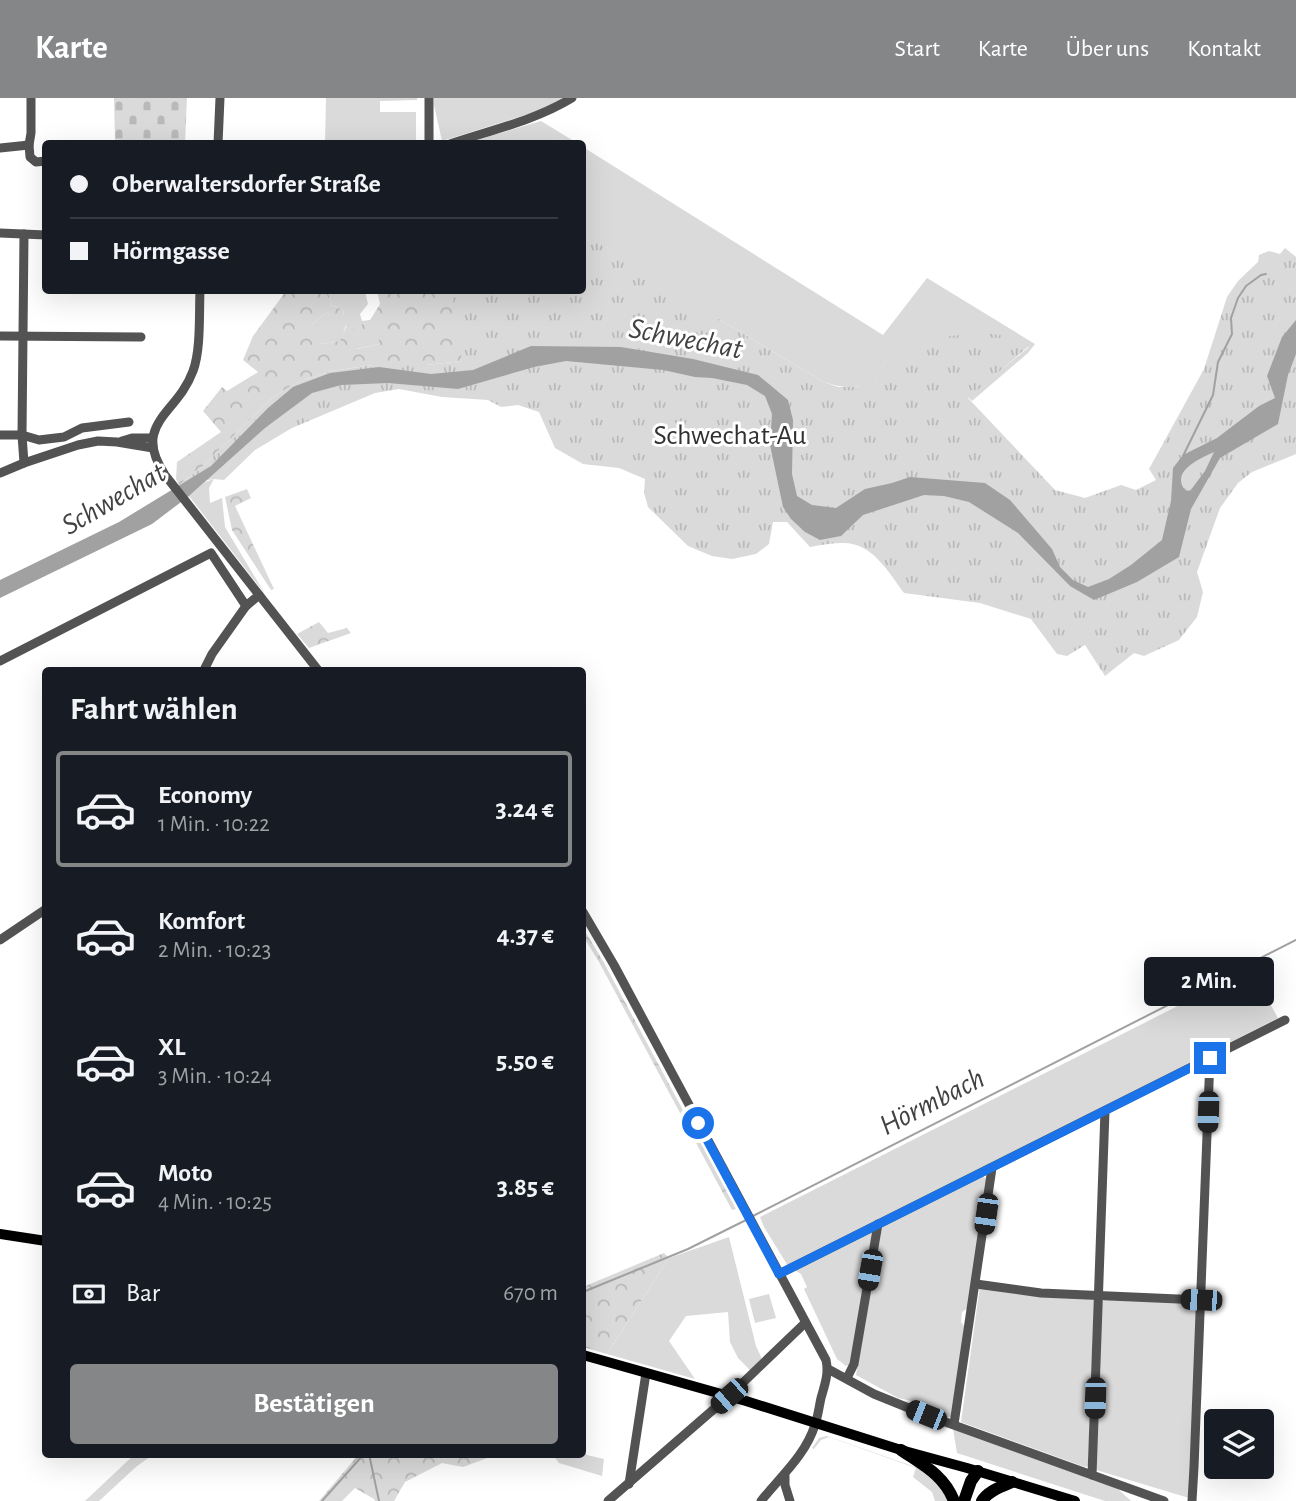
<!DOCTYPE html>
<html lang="de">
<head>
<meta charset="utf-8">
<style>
	:root { --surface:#171b24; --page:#20242c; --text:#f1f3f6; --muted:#9ea1a6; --line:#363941; --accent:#858687 }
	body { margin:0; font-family:"Alegreya Sans",sans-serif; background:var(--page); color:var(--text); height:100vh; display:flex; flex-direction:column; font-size:26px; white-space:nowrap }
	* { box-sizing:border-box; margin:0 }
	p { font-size:23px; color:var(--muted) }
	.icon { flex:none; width:38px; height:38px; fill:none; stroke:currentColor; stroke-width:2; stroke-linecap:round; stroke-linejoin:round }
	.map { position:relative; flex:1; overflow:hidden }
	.drawer { position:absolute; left:42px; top:569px; width:544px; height:791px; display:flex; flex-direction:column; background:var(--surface); border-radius:7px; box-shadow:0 7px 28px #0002 }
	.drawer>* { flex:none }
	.hud { position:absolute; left:42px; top:42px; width:544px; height:154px; border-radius:7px; box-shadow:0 7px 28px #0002; display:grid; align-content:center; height:154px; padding:0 28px; background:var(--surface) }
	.fabs { position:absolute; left:1204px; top:1311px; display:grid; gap:14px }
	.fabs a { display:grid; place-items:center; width:70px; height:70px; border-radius:7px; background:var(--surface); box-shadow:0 7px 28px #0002; font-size:35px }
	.end { position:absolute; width:32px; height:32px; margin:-16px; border:9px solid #1a73e8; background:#fff; box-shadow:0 0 0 4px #fff }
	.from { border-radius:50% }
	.bubble { position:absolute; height:49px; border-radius:7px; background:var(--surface); box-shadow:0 7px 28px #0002; font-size:23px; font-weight:700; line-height:49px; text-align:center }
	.car { position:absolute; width:21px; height:42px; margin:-21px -10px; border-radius:9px; box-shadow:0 0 5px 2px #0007; background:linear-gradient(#222 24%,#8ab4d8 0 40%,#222 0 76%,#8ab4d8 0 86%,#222 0) }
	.hud b { display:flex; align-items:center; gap:24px; height:66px; font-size:26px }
	.hud b+b { border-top:2px solid var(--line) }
	.hud i { width:18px; height:18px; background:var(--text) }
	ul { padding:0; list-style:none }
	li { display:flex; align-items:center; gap:21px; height:116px; margin:0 14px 10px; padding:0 14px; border:4px solid transparent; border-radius:7px }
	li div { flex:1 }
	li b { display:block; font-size:26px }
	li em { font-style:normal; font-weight:700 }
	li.active { border-color:var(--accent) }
	li>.icon { width:63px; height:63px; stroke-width:1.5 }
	h2 { padding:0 28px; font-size:32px; line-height:84px }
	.pay { display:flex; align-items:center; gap:18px; height:77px; padding:0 28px; font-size:26px }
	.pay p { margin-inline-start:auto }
	.cta { display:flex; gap:14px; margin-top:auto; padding:14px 28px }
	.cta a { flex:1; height:80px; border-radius:7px; background:var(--accent); color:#fff; font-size:28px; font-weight:700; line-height:80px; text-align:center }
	header { display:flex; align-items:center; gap:42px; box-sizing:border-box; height:98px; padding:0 35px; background:var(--accent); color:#fff }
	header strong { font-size:33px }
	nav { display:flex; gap:38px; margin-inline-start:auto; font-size:24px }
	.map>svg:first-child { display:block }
	.green { fill:#dadada }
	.forest { fill:url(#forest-crowns) }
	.cemetery { fill:url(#cemetery-stones) }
	.park { fill:url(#park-tufts) }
	.water { fill:#a1a1a1; fill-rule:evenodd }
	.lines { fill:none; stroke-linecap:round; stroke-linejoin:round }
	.stream { stroke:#a1a1a1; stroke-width:2 }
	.minor { stroke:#535353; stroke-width:9 }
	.major { stroke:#000; stroke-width:10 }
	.highway { stroke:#000; stroke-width:12 }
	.route { stroke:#1a73e8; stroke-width:9 }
	.labels { text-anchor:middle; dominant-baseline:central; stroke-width:6; stroke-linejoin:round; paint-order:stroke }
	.park-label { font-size:28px; fill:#313131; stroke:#fff }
	.water-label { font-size:30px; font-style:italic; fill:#424242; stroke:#fff }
</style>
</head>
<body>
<header>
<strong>Karte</strong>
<nav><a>Start</a><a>Karte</a><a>Über uns</a><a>Kontakt</a></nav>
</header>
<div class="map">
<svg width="1296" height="1403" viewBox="0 0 1296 1403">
	<defs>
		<pattern id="forest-crowns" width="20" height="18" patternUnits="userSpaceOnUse" patternTransform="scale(1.75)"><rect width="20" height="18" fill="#dadada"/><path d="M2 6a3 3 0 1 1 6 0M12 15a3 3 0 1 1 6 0" fill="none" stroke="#b9b9b9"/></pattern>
		<pattern id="cemetery-stones" width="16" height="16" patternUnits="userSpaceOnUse" patternTransform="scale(1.75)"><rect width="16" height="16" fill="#dadada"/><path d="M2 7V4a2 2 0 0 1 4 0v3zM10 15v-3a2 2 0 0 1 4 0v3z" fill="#b9b9b9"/></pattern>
		<pattern id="park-tufts" width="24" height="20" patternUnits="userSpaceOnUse" patternTransform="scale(1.75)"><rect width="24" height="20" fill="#dadada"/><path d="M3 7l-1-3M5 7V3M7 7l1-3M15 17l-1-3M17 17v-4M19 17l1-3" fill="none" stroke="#b9b9b9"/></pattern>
	</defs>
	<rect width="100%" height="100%" fill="#fff"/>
	<g class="green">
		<path d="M326,0H417V2L380,3V14H416V45H325Z"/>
		<path d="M434,0H564L538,13L442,43L434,7Z"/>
		<path d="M541,23L577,45L464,46Z"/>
		<path d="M583,49L883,237L927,180L1035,246L1028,255L972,303L968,299L1029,249L887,261C883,267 879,276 874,281C860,293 841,290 824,284L717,220L693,258L611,151L583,140Z"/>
		<path d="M332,192L365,193L368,206L360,216L362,223V231H379V246L356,251L346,227L341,243L323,246L311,238L312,226L326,215L344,217L343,212L331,207L328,194Z"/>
		<path d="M214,381L209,390L210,405L222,400L225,429L265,496L189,398L205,384Z"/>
		<path d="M1251,871L1278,920L788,1168L764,1129L760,1119Z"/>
		<path d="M982,1078L987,1081L968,1210L962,1214L961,1224L964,1228L954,1316C948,1321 942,1319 936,1317L931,1307L898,1300L856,1277L882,1129Z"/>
		<path d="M871,1133L874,1137L851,1266L846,1268L837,1261L804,1191L807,1189L801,1176L794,1172Z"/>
		<path d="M729,1139L756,1248L762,1261L750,1272L738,1260L730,1244L728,1214L686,1218L669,1243L695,1281L607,1256L669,1160Z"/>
		<path d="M980,1188L1094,1201L1088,1368L1085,1369L961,1324Z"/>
		<path d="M769,1196L776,1220L755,1225L749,1201Z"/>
		<path d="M1107,1200L1197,1206L1189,1400L1096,1372L1102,1204Z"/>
		<path d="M953,1331L1117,1390L1131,1403H1105L957,1355Z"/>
		<path d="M827,1338L924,1372L931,1377L950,1403H935L932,1394L913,1379L916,1370L829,1339L821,1342L814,1351L812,1350L819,1340Z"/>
		<path d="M583,1353L587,1357L604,1361L602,1378L559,1365L552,1356H583Z"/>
		<path d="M135,1356H154L137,1368L99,1403H85Z"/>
	</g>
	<g class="forest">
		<path d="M583,140L611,151L690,203L463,263L426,267H374L331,273L298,284L273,299L201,370L179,387L176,381L177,364L221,334L203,313L222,289L227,293L258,274L243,262L253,238L286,193H332L328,194L331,207L343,212L344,218L326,215L312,226V238L323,246L340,243L347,227L355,232L357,251L379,246V231L362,232V223L370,222L380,206L377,193L583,192Z"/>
		<path d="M247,391L251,400L235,408L274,491L271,492L232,432L225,399Z"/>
		<path d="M319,524L328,535L347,530L351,535L309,550L297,536Z"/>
		<path d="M583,830L603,863L736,1111L732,1112L599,864L583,838Z"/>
		<path d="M664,1155L669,1160L607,1256L583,1249V1189Z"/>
		<path d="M359,1356H489L490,1359L463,1369L442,1365L405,1384L394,1403H375L374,1401L355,1390L342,1403H319Z"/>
	</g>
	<path class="cemetery" d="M114,0H187L185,45L135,46L132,43H115Z"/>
	<path class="park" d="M583,140L611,151L717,220L824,284L838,289H857L875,280L887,261L950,238L985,235L1026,241L1029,248L968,300L1055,392L1085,400L1121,387L1136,392L1156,382L1149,371L1204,271L1227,199L1238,183L1258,164L1259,157L1269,153L1280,156L1285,150L1296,159V356L1252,374L1238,385L1220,410L1197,474L1203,494L1197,519L1179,542L1144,558L1134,555L1105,578L1085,547L1067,558L1057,556L1031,521L980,505L904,495C888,474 873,445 843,445C832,445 821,447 810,449L787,424H773L769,446L756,456L732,461L712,458L688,448L648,409L644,395L645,381L619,370L583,366L555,350L539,314L518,307L501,309L488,302L442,299L399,291L375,295L292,330L255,352L224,382L214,381L179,387L201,370L273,299L298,284L331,273L374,267H426L462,263L452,193L583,192Z"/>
	<path class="water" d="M1296,222V256L1288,277L1278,326L1220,360L1191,411L1179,459L1137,484L1094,502L1070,488L1018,435L969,404L944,398L924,397L863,417L841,438L820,442L805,434L791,421L783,409L770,347L772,316L765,298L747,287L712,280L695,279L663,272L566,263L534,269L458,291L388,285L341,287L312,295L265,330L189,398L152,426L0,500V482L119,424L211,368L268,310L293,289L330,275L379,269L431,276L473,272L531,248L621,249L693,261L758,277L788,302L793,322L792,376L797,398L812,407L836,410L865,391L892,385L910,379L985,385L1010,402L1052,451L1060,469L1073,482L1088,489L1109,481L1131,467L1162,442L1171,403L1173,370L1183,357L1217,340L1259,308L1275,300L1267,278L1282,239ZM1214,354L1205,373L1190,393L1185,392C1170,373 1201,360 1214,354Z"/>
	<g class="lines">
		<g class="stream">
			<path d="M1183,358L1213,297L1218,264L1232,236L1231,220L1238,200L1246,188L1261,177L1266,176"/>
			<path d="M753,1118L1296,842"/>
			<path d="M583,1194L688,1151L748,1121"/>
			<path d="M369,1356L379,1403"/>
			<path d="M322,1403L364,1356"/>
		</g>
		<g class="minor">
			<path d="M429,0V46"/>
			<path d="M218,46L220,0"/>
			<path d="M450,46C491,32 534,23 572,0"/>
			<path d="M29,47L31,35V0"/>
			<path d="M0,50L29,47L30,59L36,64L46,63"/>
			<path d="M0,135L46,137"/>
			<path d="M200,192C199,216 201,252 193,273C177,317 131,325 165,377L318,572"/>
			<path d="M0,238L141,239"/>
			<path d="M0,337H22L39,342L64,339L82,330L129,324"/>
			<path d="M122,343L132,340H152"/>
			<path d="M24,365L22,337L24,136"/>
			<path d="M0,375L24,365L78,347L98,343L117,344L153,350"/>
			<path d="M0,563L211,455L246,508L259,497"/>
			<path d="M204,572L212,556L246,508"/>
			<path d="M583,814L614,867L826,1262C829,1275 825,1286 821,1300C819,1309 818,1318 815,1327C805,1358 780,1379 761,1403"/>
			<path d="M0,842L46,811"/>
			<path d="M779,1176L1285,922"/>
			<path d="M976,1186L1041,1195L1201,1202"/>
			<path d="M828,1271L874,1296L926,1317L1164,1403"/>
			<path d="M847,1280L854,1266L878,1126"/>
			<path d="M954,1326L992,1070"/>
			<path d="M1092,1377L1105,1013"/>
			<path d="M785,1378V1387L790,1403"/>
			<path d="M629,1386L646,1275"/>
			<path d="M608,1403L729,1298L805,1225"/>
			<path d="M1192,1403L1194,1369L1210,960"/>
		</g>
		<g class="major">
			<path d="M0,1136L46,1143"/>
			<path d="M583,1257L746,1303L901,1352L967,1370L1075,1403"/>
		</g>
		<g class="highway">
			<path d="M901,1352C923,1367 944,1377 954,1403"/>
			<path d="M964,1403L971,1383L978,1373"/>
			<path d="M982,1403C989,1392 1002,1389 1012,1384"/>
		</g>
	</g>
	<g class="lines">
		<path class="route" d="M698,1025L779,1176L1210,960"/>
	</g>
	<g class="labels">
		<g class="park-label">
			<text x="730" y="338">Schwechat-Au</text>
		</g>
		<g class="water-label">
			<text transform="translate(686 241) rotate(11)">Schwechat</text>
			<text transform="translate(114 401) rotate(-30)">Schwechat</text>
			<text transform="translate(932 1004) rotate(-27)">Hörmbach</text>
		</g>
	</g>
</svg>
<div class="fabs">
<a><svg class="icon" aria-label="layers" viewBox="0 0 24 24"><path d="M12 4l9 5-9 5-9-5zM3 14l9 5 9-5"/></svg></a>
</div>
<i class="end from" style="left:698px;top:1025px"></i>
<i class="end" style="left:1210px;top:960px"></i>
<div class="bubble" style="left:1144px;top:859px;width:130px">2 Min.</div>
<i class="car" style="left:1208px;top:1014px;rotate:182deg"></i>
<i class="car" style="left:986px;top:1116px;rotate:188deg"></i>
<i class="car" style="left:870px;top:1172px;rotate:190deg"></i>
<i class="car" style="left:1201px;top:1202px;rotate:272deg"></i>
<i class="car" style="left:729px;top:1298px;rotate:229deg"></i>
<i class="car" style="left:1095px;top:1300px;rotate:182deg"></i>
<i class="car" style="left:926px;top:1317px;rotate:292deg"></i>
<div class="hud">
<b><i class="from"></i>Oberwaltersdorfer Straße</b>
<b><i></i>Hörmgasse</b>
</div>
<section class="drawer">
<h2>Fahrt wählen</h2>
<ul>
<li class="active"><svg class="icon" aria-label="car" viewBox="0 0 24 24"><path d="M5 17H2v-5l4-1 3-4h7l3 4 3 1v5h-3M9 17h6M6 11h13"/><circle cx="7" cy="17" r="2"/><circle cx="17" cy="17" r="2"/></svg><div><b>Economy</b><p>1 Min. · 10:22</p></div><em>3.24 €</em></li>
<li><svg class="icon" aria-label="car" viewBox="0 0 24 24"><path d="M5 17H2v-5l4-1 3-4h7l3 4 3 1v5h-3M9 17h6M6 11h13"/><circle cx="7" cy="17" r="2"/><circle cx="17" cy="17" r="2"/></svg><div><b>Komfort</b><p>2 Min. · 10:23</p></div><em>4.37 €</em></li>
<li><svg class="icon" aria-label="car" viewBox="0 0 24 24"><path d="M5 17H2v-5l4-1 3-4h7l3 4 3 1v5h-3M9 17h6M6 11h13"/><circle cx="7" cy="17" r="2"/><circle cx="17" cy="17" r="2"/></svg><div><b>XL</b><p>3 Min. · 10:24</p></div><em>5.50 €</em></li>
<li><svg class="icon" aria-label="car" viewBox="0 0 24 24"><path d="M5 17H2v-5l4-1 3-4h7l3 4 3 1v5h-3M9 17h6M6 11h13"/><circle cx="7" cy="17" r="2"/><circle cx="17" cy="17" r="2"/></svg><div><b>Moto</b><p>4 Min. · 10:25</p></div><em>3.85 €</em></li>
</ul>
<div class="pay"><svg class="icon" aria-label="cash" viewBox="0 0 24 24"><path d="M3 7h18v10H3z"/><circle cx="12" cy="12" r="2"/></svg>Bar<p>670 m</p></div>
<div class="cta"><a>Bestätigen</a></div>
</section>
</div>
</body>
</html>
